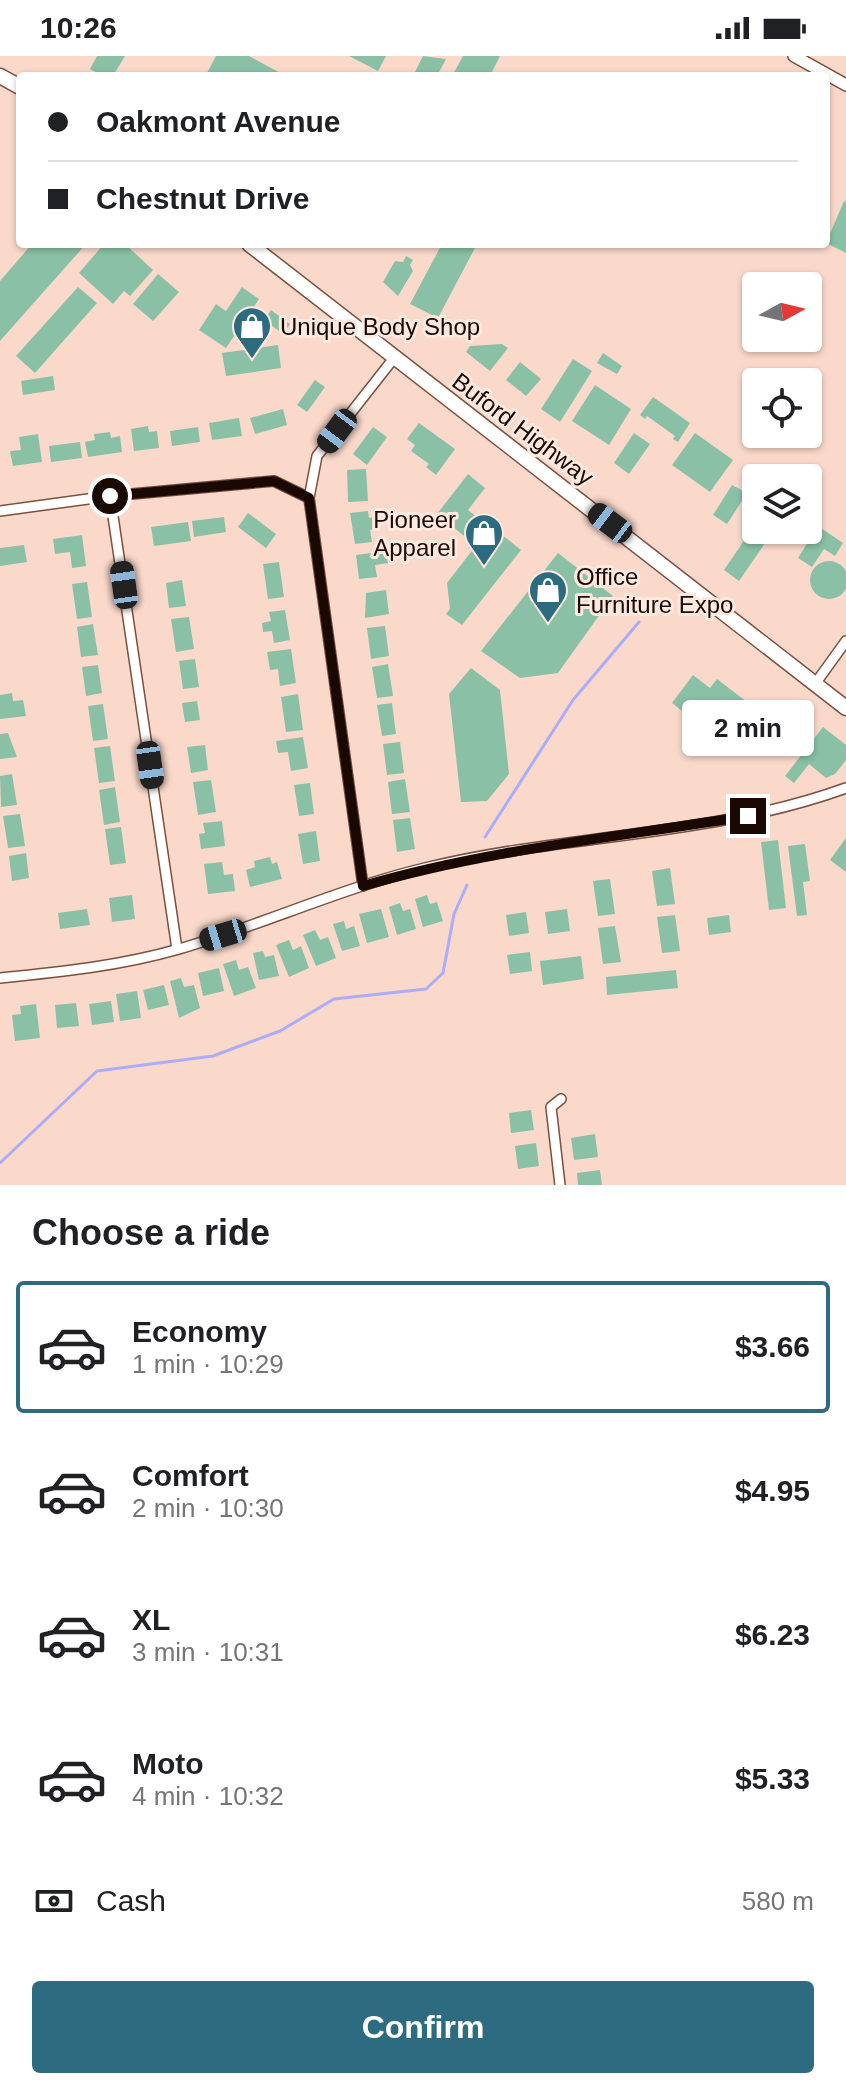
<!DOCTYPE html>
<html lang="en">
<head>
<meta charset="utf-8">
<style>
	:root { --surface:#fff; --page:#f6f6f6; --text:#202124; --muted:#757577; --line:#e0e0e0; --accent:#2c6b80 }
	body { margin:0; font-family:Helvetica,sans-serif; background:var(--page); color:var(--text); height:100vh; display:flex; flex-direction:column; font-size:30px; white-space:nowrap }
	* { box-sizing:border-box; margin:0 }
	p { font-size:26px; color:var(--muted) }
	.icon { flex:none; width:44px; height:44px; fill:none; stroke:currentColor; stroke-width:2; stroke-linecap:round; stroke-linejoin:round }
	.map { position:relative; height:1129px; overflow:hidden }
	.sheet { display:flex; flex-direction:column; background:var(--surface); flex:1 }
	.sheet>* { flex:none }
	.hud { position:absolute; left:16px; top:16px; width:814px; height:176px; border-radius:8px; box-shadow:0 2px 6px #0004; display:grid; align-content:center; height:176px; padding:0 32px; background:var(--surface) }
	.needle { width:52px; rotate:82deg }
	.fabs { position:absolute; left:742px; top:216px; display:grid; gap:16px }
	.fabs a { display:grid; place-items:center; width:80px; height:80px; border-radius:8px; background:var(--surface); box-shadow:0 2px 6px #0004; font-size:40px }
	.end { position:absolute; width:36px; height:36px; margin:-18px; border:10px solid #1a0903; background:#fff; box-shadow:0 0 0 4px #fff }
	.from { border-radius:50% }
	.bubble { position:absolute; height:56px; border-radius:8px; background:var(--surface); box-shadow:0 2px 6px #0004; font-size:26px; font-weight:600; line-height:56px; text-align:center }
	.car { position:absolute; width:24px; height:48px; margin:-24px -12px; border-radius:10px; box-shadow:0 0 6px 2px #0007; background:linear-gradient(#222 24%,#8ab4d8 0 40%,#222 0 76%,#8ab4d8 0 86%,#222 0) }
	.hud b { display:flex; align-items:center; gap:28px; height:76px; font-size:30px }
	.hud b+b { border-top:2px solid var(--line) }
	.hud i { width:20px; height:20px; background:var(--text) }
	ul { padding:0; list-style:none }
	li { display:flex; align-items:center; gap:24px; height:132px; margin:0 16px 12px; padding:0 16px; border:4px solid transparent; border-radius:8px }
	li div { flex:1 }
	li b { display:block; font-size:30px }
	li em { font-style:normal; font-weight:600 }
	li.active { border-color:var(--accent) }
	li>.icon { width:72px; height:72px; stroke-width:1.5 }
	h2 { padding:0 32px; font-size:36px; line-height:96px }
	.pay { display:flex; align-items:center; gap:20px; height:88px; padding:0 32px; font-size:30px }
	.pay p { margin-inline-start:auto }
	.cta { display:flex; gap:16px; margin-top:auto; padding:16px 32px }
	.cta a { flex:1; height:92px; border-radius:8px; background:var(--accent); color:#fff; font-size:32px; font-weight:600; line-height:92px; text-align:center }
	.status { display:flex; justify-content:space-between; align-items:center; height:56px; padding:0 40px; background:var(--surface); direction:ltr }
	.status svg { height:22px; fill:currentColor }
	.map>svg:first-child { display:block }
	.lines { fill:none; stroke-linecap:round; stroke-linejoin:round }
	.stream { stroke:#abacfa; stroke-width:3 }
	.building { fill:#8ac1a6 }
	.minor-casing { stroke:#7d4f3c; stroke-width:12 }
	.tertiary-casing { stroke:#7d4f3c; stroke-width:14 }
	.primary-casing { stroke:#7d4f3c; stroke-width:17 }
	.minor { stroke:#fff; stroke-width:9 }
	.tertiary { stroke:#fff; stroke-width:11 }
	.primary { stroke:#fff; stroke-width:14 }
	.route { stroke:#1a0903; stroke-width:10 }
	.labels { text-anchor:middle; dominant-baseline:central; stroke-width:6; stroke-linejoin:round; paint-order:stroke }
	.poi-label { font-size:24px; fill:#1a0903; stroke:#ffe9df; text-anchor:start }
	.street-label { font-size:24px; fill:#1a0903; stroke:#ffe9df }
</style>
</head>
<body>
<div class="status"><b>10:26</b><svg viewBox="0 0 49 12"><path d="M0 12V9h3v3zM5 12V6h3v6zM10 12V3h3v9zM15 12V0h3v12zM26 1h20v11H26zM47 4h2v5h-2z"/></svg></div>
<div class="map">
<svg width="846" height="1129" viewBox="0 0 846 1129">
	<rect width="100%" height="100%" fill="#fad9cb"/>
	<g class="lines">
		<g class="stream">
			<path d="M485,781L573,644L639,566"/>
			<path d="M0,1107L97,1015L213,1000L280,975L334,943L426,933L443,917L454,858L467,829"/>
		</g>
	</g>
	<g class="building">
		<path d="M97,0H125L113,20H103L90,13Z"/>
		<path d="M216,0H249L286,20H213L207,17Z"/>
		<path d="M349,0H386L378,15Z"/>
		<path d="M423,0L446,3L437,20H413Z"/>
		<path d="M463,0H500L490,20H452Z"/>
		<path d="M844,145L846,146V197L826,187Z"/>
		<path d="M32,188H86L0,285V225Z"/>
		<path d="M104,188H125L153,214L130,240L124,235L113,248L79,217Z"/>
		<path d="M442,188H477L438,262L410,248Z"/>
		<path d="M406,200L413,204L410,209L413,215L398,240L383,226L395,205L403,206Z"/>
		<path d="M158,218L179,236L153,265L133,248Z"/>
		<path d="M78,231L97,247L35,317L16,300Z"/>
		<path d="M242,231L259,243L226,292L199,274L216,248L226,255Z"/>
		<path d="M271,254L290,268L283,278L264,264Z"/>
		<path d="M502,288L508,292L490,315L466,296L470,290Z"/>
		<path d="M278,289L281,312L226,320L222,297Z"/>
		<path d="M603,297L622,310L617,318L597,307Z"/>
		<path d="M573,303L592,315L560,366L541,353Z"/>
		<path d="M520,306L541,323L526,340L506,324Z"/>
		<path d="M53,320L55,334L23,339L21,325Z"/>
		<path d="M315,324L325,331L307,356L297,349Z"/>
		<path d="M595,329L631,353L609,389L572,365Z"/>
		<path d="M653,341L690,367L678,386L673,383L675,380L647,360L645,363L640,359Z"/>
		<path d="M283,353L287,369L255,378L250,362Z"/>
		<path d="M239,362L242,380L212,384L209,367Z"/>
		<path d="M419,367L455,393L436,419L426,411L429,408L411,395L415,389L407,383Z"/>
		<path d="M148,370L149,376L157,375L159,392L134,395L131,373Z"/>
		<path d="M198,371L200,386L172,390L170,375Z"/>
		<path d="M373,371L387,381L367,409L353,398Z"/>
		<path d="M110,376L111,382L120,380L122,396L88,401L85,386L95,384L94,378Z"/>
		<path d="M634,377L650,388L629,418L614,407Z"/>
		<path d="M695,377L733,404L710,436L672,409Z"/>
		<path d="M38,378L42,406L13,410L10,395L21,394L19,381Z"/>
		<path d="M80,386L82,402L51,406L49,390Z"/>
		<path d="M366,413L368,445L348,446L347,414Z"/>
		<path d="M468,418L485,432L468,454L483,466L469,484L437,458Z"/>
		<path d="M732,429L747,437L727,468L713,459Z"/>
		<path d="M368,455L369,462L374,461L376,473L370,474L372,486L355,488L350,457Z"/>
		<path d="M248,457L276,478L266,492L238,471Z"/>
		<path d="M224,461L226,476L194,481L192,465Z"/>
		<path d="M188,466L191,485L154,490L151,471Z"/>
		<path d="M756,467V474L772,477L739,525L724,514Z"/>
		<path d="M491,470L521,494L462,569L446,558L450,553L447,527Z"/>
		<path d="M818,470L843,487L835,500L824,493L812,511L798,502Z"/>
		<path d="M82,479L86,510L72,512L70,496L55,498L53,483Z"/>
		<path d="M24,489L27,506L0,510V492Z"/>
		<path d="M386,495L388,507L375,509L377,521L359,523L356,499Z"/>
		<path d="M558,497L613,540L558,617L520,622L481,595Z"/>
		<circle cx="829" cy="524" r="19"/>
		<path d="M279,506L284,541L268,543L263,508Z"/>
		<path d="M182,524L186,550L169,552L166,527Z"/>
		<path d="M87,526L92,561L77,563L72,528Z"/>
		<path d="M386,534L389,558L365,562L366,537Z"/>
		<path d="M285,554L290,584L274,587L272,575L263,576L262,567L271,565L269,556Z"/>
		<path d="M189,561L194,593L176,596L171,563Z"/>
		<path d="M93,568L98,599L81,601L77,571Z"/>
		<path d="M385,570L389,600L371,603L367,572Z"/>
		<path d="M291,593L296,627L280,630L278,613L270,614L267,596Z"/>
		<path d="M195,603L199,631L183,633L179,605Z"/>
		<path d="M388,608L393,640L377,642L372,611Z"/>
		<path d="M98,609L102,637L86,640L82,611Z"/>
		<path d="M471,612L500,634L509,718L487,745L461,746L449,638Z"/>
		<path d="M693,619L710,632L717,623L751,649L724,688L672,647Z"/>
		<path d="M12,637L13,645L23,644L26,660L0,663V639Z"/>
		<path d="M298,638L303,674L286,676L281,641Z"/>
		<path d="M197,645L200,664L185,666L182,647Z"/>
		<path d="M392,647L396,678L382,680L377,649Z"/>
		<path d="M103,648L108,683L93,685L88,650Z"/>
		<path d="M795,648L806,656L791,675L781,666Z"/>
		<path d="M823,671L846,689V704L835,718L826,722L809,708L794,727L785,720Z"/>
		<path d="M8,677L17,701L0,703V678Z"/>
		<path d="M303,681L308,712L291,715L288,696L278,697L276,685Z"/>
		<path d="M400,686L404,717L387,719L383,688Z"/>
		<path d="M205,689L208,714L191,717L187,691Z"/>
		<path d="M110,690L115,725L99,727L94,692Z"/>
		<path d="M12,718L17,749L1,751L0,720Z"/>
		<path d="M405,723L410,756L392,758L388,726Z"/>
		<path d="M211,724L216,756L198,759L193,726Z"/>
		<path d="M310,727L314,758L299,760L294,729Z"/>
		<path d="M115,731L120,766L104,769L99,734Z"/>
		<path d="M20,758L25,790L8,792L3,760Z"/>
		<path d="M410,762L415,793L397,796L393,764Z"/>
		<path d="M222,765L225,790L201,793L199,778L205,777L203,767Z"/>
		<path d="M121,771L126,807L110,809L105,773Z"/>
		<path d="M316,775L320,805L303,808L298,778Z"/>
		<path d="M846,782V816L830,804Z"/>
		<path d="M778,784L786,852L769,854L761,786Z"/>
		<path d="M805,788L810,825L803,826L807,859L797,860L788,790Z"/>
		<path d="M26,797L29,822L12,825L9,800Z"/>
		<path d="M270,801L272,808L277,806L282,823L250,831L246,814L255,811L254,805Z"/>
		<path d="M222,806L224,819L233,818L235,835L208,838L204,808Z"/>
		<path d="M670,812L675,848L657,850L652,815Z"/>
		<path d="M610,823L615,858L598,860L593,825Z"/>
		<path d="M132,839L135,863L112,866L109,842Z"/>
		<path d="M427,839L430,848L437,846L443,865L423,871L415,843Z"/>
		<path d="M400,847L403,855L410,853L416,873L397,879L389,851Z"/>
		<path d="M87,853L90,869L60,873L58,857Z"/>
		<path d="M381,853L389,881L367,887L359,858Z"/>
		<path d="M567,853L570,875L548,878L545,856Z"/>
		<path d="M526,856L529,877L509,880L506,859Z"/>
		<path d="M675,859L680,895L662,897L657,861Z"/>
		<path d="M729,859L731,876L709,879L707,862Z"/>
		<path d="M344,865L346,873L354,870L360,890L342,895L333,868Z"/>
		<path d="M615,870L621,906L603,908L598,872Z"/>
		<path d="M315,874L320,884L328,881L336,902L316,910L303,879Z"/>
		<path d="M289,884L293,894L301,890L309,912L289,921L276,889Z"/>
		<path d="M263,895L265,901L274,899L279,920L259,924L253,897Z"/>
		<path d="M530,896L532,915L510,918L507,899Z"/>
		<path d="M581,900L584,923L543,929L540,905Z"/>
		<path d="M236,904L239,914L248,911L256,932L234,940L223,908Z"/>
		<path d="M219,912L224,935L203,940L198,917Z"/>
		<path d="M676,914L678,932L607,939L606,921Z"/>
		<path d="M181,922L184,931L194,929L200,952L179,962L170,925Z"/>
		<path d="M164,929L169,949L148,954L143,934Z"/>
		<path d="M137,935L141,962L120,965L116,938Z"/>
		<path d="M111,945L114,966L92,969L89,948Z"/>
		<path d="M76,947L79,970L57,972L55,949Z"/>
		<path d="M36,948L40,982L15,985L12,959L21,958L20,950Z"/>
		<path d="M531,1054L534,1074L511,1077L509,1057Z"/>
		<path d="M595,1078L598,1101L574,1104L571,1082Z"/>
		<path d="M536,1087L539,1110L518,1113L515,1090Z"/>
		<path d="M600,1114L602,1129H578L577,1117Z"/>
	</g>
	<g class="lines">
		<g class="minor-casing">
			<g id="minor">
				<path d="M110,440L177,893"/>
				<path d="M0,455L110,440L274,425L309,442"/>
				<path d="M815,628L846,585"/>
				<path d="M363,830L309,442L317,400L394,302"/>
				<path d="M0,922C60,916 120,910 179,893C262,869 341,832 425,812C564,778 711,781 846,732"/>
				<path d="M560,1129L551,1051L561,1043"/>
			</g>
		</g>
		<g class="tertiary-casing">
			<path id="tertiary" d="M794,0L846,29"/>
		</g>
		<g class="primary-casing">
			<g id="primary">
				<path d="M0,20L20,31"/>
				<path d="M249,188L846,652"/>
			</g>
		</g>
		<use href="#minor" class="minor"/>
		<use href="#tertiary" class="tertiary"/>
		<use href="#primary" class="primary"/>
	</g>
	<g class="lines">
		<path class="route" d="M110,440L274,425L309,442L363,830C489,793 619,781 748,760"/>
	</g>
	<defs>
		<g id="shop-pin" transform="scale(2)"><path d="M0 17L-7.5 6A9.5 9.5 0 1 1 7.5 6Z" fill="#2c6b80" stroke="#ffe9df"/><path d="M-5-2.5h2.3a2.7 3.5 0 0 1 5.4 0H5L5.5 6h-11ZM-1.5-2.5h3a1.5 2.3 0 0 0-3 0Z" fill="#fff"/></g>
	</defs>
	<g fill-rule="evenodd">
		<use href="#shop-pin" x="252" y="270"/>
		<use href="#shop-pin" x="484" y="477"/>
		<use href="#shop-pin" x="548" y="534"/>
	</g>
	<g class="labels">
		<g class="poi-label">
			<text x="280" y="270">Unique Body Shop</text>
			<text x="456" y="463" text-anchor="end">Pioneer<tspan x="456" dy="28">Apparel</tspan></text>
			<text x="576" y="520">Office<tspan x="576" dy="28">Furniture Expo</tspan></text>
		</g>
		<g class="street-label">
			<text transform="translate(523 373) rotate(37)">Buford Highway</text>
		</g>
	</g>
</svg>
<div class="fabs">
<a><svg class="needle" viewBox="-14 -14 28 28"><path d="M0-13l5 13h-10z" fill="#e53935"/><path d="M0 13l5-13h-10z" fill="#757577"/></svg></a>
<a><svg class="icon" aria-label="locate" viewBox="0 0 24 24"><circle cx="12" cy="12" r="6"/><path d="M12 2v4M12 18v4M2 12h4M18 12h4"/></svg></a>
<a><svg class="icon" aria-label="layers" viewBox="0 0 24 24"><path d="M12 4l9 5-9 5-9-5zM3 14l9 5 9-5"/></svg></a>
</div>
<i class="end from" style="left:110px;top:440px"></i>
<i class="end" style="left:748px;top:760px"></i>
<div class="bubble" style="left:682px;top:644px;width:132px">2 min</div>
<i class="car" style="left:337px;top:375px;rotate:217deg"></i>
<i class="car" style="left:610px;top:467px;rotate:307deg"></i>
<i class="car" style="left:124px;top:529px;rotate:352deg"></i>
<i class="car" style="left:150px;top:709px;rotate:172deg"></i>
<i class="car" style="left:223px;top:879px;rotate:253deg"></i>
<div class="hud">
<b><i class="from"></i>Oakmont Avenue</b>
<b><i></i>Chestnut Drive</b>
</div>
</div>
<section class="sheet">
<h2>Choose a ride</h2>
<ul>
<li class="active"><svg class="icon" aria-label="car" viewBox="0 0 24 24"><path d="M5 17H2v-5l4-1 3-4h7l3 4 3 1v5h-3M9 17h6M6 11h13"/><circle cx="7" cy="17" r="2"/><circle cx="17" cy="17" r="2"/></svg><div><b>Economy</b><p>1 min · 10:29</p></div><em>$3.66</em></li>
<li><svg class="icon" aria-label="car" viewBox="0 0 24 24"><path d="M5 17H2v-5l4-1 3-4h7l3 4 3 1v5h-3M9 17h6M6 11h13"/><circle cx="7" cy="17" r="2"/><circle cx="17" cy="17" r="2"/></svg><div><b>Comfort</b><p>2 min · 10:30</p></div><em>$4.95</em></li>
<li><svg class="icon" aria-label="car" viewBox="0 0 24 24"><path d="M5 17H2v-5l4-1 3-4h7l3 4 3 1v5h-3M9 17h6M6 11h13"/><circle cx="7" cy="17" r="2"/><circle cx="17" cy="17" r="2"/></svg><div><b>XL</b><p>3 min · 10:31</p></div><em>$6.23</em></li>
<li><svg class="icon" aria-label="car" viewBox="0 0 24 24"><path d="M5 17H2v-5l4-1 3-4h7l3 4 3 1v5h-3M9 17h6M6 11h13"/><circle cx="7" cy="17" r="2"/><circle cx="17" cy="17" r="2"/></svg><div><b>Moto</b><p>4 min · 10:32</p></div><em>$5.33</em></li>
</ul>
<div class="pay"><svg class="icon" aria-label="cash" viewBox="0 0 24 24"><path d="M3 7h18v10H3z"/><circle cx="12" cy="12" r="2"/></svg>Cash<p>580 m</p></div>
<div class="cta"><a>Confirm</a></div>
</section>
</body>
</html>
